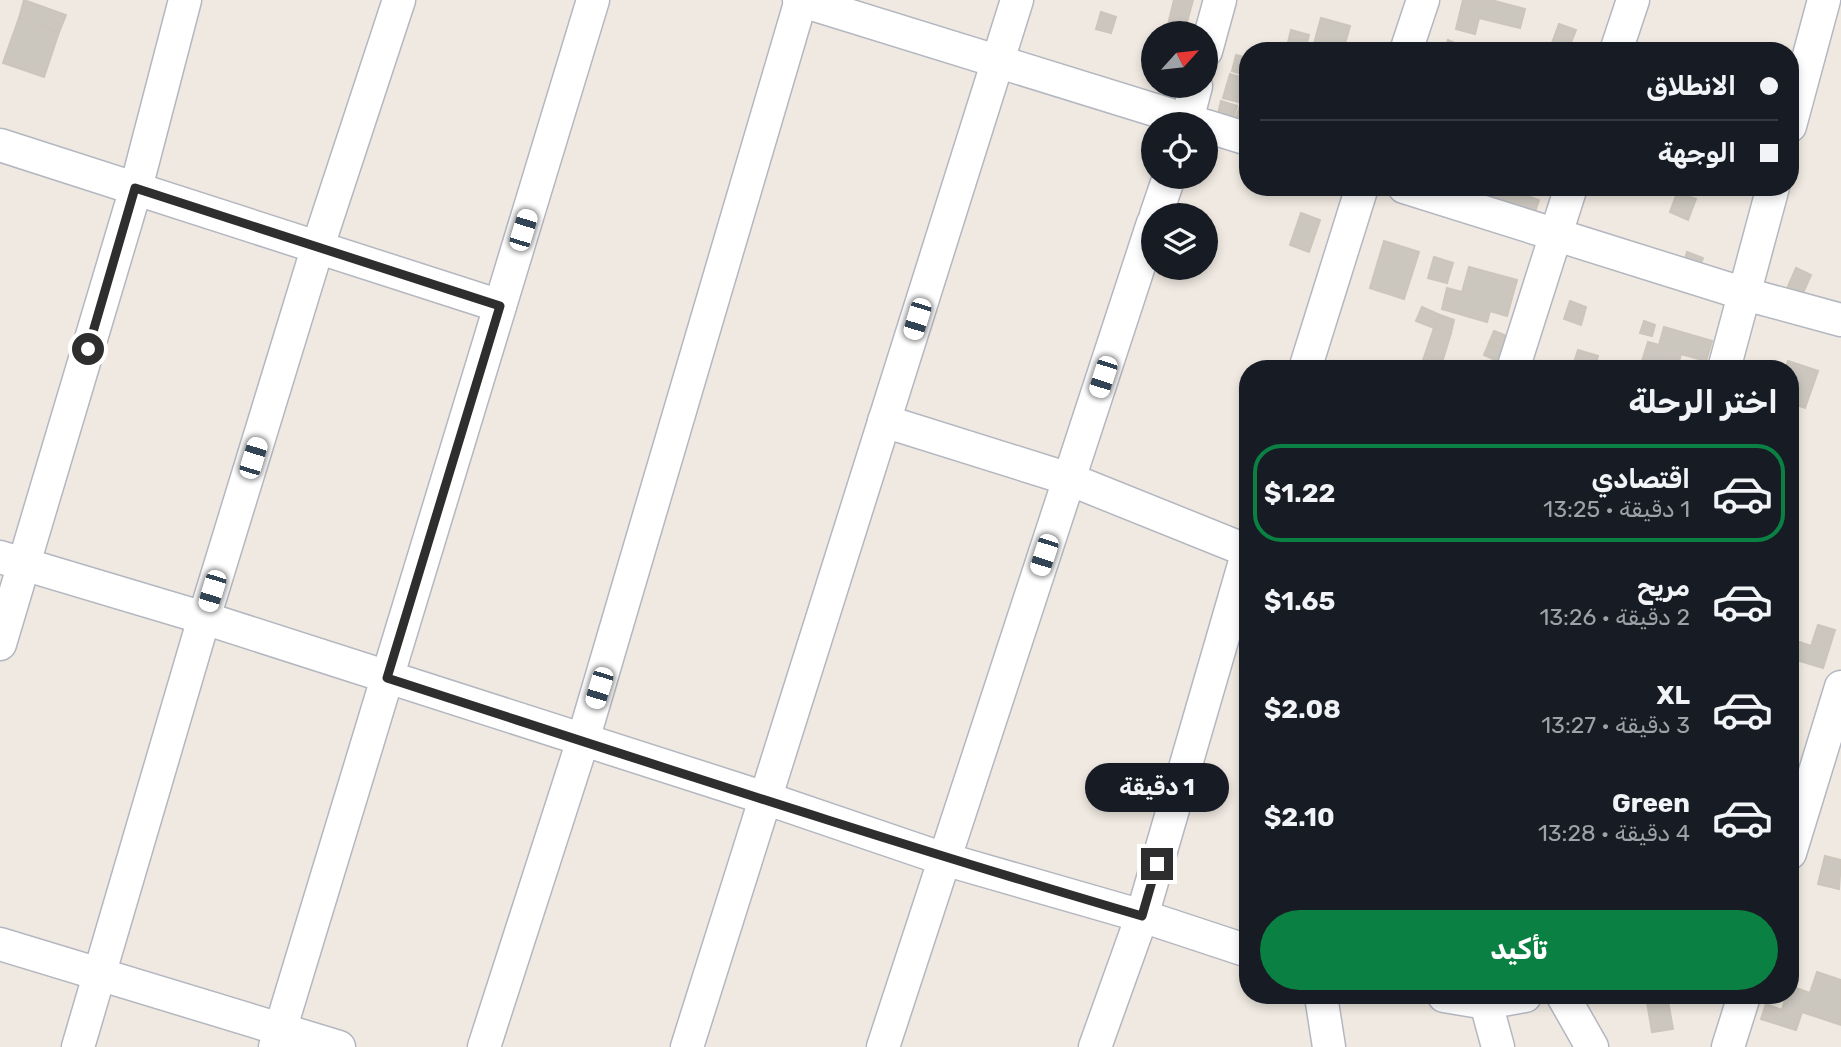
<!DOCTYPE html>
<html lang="ar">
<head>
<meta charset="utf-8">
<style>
	:root { --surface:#171b24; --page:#242831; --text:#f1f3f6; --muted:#9ea1a6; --line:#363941; --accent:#0b8043 }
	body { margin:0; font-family:Rubik,Vazirmatn,sans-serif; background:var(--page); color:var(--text); direction:rtl; height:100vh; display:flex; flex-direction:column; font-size:26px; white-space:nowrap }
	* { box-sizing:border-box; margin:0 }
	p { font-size:23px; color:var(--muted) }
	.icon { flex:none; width:38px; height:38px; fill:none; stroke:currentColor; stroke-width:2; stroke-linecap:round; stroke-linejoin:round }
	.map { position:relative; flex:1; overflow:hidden; direction:ltr }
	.drawer { position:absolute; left:1239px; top:360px; width:560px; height:644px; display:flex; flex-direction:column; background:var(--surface); border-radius:28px; box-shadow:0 4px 10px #0003; direction:rtl }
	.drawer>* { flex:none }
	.top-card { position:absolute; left:1239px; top:42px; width:560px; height:154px; border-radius:28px; box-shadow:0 4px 10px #0003; direction:rtl; display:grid; align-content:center; height:154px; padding:0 21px; background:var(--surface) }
	.needle { width:46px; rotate:63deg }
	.tools { position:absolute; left:1141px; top:21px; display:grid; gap:14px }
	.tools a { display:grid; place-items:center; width:77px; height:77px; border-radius:50%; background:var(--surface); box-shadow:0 4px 10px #0003; font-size:35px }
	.end { position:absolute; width:32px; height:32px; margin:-16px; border:9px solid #2e2e2e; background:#fff; box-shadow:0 0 0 4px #fff }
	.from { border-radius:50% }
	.bubble { position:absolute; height:49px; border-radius:24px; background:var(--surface); box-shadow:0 4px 10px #0003; font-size:23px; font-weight:700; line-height:49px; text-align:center; direction:rtl }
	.car { position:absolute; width:21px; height:42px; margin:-21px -10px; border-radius:9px; box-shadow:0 0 5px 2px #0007; background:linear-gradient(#fff 24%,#345 0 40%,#fff 0 76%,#345 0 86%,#fff 0) }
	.top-card b { display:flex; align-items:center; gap:24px; height:66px; font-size:26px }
	.top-card b+b { border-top:2px solid var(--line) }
	.top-card i { width:18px; height:18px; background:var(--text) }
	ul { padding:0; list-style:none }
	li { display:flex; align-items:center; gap:21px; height:98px; margin:0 14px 10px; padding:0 7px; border:4px solid transparent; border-radius:28px }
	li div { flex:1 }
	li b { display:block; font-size:26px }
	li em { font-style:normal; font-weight:700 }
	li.selected { border-color:var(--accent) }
	li>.icon { width:63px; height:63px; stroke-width:1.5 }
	h2 { padding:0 21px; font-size:32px; line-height:84px }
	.button { display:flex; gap:14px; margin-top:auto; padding:14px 21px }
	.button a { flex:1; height:80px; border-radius:42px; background:var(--accent); color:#fff; font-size:28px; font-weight:700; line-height:80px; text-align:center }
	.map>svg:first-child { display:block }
	.building { fill:#cbc7bf; stroke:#cbc5ba; stroke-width:2 }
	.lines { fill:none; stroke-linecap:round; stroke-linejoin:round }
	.minor-casing { stroke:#b4b7c1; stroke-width:35 }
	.minor { stroke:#fff; stroke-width:32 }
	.route { stroke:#2e2e2e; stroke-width:9 }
</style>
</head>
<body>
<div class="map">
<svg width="1841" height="1047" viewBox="0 0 1841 1047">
	<rect width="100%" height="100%" fill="#efe9e1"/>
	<g class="building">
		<path d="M24,0L66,15L59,32L19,18Z"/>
		<path d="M1174,0H1193L1184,33H1166Z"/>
		<path d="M1463,0H1491L1525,9L1520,28L1479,18L1475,34L1456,29Z"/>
		<path d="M1101,12L1116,17L1111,33L1096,29Z"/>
		<path d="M19,18L59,32L44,77L3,63Z"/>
		<path d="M1321,18L1350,26L1343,51H1312Z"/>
		<path d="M1559,24L1576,30L1568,50L1552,43Z"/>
		<path d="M1291,30L1309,35L1305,51H1286Z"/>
		<path d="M1448,40L1457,44L1454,51L1445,47Z"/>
		<path d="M1236,55L1248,58L1247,76L1232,71Z"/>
		<path d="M1230,74L1246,79L1239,102L1223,98Z"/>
		<path d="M1221,101L1237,106L1232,122L1217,118Z"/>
		<path d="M1240,106L1248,109V128L1234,123Z"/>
		<path d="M1489,187H1514L1513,191L1539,200L1532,221L1484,205Z"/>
		<path d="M1677,193L1696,199L1688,220L1670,212Z"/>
		<path d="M1301,213L1320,220L1309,252L1290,245Z"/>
		<path d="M1384,241L1419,252L1404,299L1370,288Z"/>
		<path d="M1687,252L1703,258L1699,268L1684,262Z"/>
		<path d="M1434,257L1453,263L1447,283L1428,278Z"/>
		<path d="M1469,267L1517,280L1507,316L1490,311L1487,322L1442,309L1447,288L1462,292Z"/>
		<path d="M1796,268L1811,275L1801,298L1786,291Z"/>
		<path d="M1570,301L1586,307L1581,325L1564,319Z"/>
		<path d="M1422,307L1440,315L1434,328L1416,321Z"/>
		<path d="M1440,315L1454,320L1451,333L1434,328Z"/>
		<path d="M1644,321L1655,325L1652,336L1640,333Z"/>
		<path d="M1664,327L1712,341L1706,361L1681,354L1677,369L1642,361L1648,342L1659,345Z"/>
		<path d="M1434,328L1451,333L1440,369H1420Z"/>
		<path d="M1494,331L1507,336L1502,348L1489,343Z"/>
		<path d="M1489,343L1502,348L1497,361L1484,355Z"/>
		<path d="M1578,350L1598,356L1594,369H1572Z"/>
		<path d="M1476,361L1497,369H1472Z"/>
		<path d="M1788,361L1818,371L1805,408L1791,403L1796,389L1790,387V369H1785Z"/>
		<path d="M1818,625L1835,630L1823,668L1790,658V639L1811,646Z"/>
		<path d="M1825,856L1841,860L1839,889L1818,884Z"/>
		<path d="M1817,972L1841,980V1025L1802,1012L1796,1030L1761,1019L1766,1004L1782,1010L1786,996H1790V986L1810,993Z"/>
		<path d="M1646,996H1667L1673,1029L1652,1032Z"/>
	</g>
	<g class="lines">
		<g class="minor-casing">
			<g id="minor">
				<path d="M799,0L1200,124"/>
				<path d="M1206,51L1220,0"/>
				<path d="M1406,51L1423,0"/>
				<path d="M1616,51L1633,0"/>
				<path d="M1186,124L1196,86"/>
				<path d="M1206,126L1248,139"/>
				<path d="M1790,126L1824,0"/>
				<path d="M0,145L500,306"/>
				<path d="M1404,187L1745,294L1841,320"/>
				<path d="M1156,215L1169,177"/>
				<path d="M1305,369L1362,187"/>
				<path d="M1513,369L1571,187"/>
				<path d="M1724,369L1773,187"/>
				<path d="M884,421L1069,479L1248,551"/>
				<path d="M0,557L204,618L765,798L944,859L1142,916L1248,951"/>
				<path d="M0,644L136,188L185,0"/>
				<path d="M1790,853L1841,687"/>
				<path d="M0,944L339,1047"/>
				<path d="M1321,996L1329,1047"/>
				<path d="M1444,996L1486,1003L1525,996"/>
				<path d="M1563,996L1592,1047"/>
				<path d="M1486,1003L1498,1047"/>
				<path d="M78,1047L204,618L318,246L399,0"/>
				<path d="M275,1047L593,0"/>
				<path d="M484,1047L583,740L801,0"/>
				<path d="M687,1047L1017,0"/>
				<path d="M883,1047L1153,223"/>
				<path d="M1095,1047L1142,916L1248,551"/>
				<path d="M1728,1047L1744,996"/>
			</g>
		</g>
		<use href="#minor" class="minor"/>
	</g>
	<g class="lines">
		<path class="route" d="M88,349L135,188L500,306L387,678C638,759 889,842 1142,916L1157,864"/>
	</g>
</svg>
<div class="tools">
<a><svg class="needle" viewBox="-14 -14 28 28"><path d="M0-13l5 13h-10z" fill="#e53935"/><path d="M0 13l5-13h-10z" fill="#9ea1a6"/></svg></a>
<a><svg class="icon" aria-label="locate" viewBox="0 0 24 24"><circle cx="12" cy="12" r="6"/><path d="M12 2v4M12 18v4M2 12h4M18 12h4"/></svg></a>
<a><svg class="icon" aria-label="layers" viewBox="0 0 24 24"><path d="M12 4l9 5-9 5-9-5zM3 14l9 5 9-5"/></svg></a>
</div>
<i class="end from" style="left:88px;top:349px"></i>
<i class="end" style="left:1157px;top:864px"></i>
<div class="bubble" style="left:1085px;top:763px;width:144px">1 دقيقة</div>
<i class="car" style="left:523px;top:230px;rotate:17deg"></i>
<i class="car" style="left:917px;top:319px;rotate:197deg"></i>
<i class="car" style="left:1103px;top:377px;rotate:198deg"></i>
<i class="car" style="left:253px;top:458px;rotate:17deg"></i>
<i class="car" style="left:1044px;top:555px;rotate:198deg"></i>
<i class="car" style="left:212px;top:591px;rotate:197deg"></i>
<i class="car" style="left:599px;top:688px;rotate:197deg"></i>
<div class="top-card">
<b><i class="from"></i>الانطلاق</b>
<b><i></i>الوجهة</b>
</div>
<section class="drawer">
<h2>اختر الرحلة</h2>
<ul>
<li class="selected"><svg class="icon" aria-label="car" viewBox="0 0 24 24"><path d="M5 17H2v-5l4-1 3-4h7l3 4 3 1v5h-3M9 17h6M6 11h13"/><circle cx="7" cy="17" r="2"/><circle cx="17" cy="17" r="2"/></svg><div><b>اقتصادي</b><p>1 دقيقة · 13:25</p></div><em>$1.22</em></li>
<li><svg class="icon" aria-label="car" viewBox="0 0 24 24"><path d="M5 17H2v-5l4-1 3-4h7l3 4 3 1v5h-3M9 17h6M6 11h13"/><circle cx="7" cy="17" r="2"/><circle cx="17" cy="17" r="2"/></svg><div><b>مريح</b><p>2 دقيقة · 13:26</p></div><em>$1.65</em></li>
<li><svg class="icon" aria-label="car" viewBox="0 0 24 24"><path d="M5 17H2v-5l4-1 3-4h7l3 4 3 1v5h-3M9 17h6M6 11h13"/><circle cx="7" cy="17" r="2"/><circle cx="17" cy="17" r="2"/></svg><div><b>XL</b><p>3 دقيقة · 13:27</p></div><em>$2.08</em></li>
<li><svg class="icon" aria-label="car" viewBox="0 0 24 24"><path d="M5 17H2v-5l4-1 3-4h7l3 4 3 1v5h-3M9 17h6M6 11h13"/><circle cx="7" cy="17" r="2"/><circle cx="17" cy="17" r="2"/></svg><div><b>Green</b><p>4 دقيقة · 13:28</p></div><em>$2.10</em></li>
</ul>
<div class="button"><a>تأكيد</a></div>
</section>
</div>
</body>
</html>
